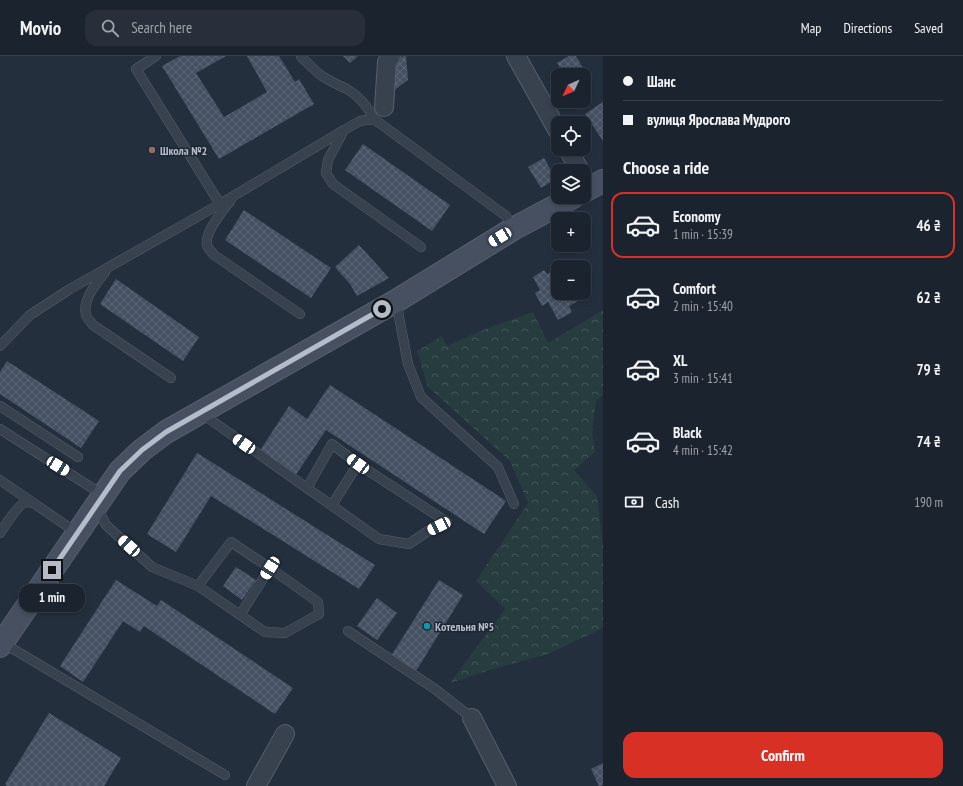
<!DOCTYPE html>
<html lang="en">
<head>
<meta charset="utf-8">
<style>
	:root { --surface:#1b232e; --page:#282f3a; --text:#f1f3f6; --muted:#a0a4aa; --line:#39404a; --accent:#d93025 }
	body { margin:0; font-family:"PT Sans Narrow",sans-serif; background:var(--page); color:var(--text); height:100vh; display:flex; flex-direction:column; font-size:15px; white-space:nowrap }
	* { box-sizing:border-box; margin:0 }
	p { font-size:13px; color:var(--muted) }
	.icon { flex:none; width:22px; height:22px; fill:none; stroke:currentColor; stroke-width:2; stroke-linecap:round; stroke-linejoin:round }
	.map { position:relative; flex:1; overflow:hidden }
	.panel { display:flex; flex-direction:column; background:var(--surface); width:360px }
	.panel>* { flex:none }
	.banner { display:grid; align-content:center; height:88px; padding:0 20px; background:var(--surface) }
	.needle { width:26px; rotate:226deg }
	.fabs { position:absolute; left:551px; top:12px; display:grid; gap:8px }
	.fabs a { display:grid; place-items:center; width:40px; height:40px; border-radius:8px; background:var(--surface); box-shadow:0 2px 6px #0003,0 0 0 1px var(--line); font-size:20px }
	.end { position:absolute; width:18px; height:18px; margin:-9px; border:5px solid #b4bcc9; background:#111; box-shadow:0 0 0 2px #111 }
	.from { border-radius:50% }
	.bubble { position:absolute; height:28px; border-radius:12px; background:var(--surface); box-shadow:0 2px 6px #0003,0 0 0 1px var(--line); font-size:13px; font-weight:700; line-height:28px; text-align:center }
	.car { position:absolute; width:12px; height:24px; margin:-12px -6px; border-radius:5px; box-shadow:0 0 3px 1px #0007; background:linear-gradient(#fff 24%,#345 0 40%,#fff 0 76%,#345 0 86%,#fff 0) }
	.banner b { display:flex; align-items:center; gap:14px; height:38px; font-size:15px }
	.banner b+b { border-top:1px solid var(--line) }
	.banner i { width:10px; height:10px; background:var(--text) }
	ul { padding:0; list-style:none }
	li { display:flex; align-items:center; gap:12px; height:66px; margin:0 8px 6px; padding:0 12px; border:2px solid transparent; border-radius:12px }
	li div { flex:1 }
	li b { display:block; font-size:15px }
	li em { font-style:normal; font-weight:700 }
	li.selected { border-color:var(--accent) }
	li>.icon { width:36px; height:36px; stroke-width:1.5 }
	h2 { padding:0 20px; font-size:18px; line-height:48px }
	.pay { display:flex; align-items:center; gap:10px; height:44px; padding:0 20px; font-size:15px }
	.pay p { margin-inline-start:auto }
	.action { display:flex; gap:8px; margin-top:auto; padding:8px 20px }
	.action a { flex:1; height:46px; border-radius:12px; background:var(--accent); color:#fff; font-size:16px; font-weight:700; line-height:46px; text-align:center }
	header { display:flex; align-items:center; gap:24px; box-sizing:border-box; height:56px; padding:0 20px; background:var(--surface); border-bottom:1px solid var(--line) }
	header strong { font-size:19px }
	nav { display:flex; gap:22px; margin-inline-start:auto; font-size:14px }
	.search { width:280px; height:36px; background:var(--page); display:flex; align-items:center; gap:10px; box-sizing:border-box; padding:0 14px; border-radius:12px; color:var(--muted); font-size:15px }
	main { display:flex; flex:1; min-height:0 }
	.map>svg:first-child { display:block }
	.forest { fill:url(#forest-crowns) }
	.building { fill:url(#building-cross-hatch) }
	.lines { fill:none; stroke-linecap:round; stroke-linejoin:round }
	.lane-casing { stroke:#565f6c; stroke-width:10 }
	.street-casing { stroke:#565f6c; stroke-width:20 }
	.secondary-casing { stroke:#565f6c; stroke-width:24 }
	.lane { stroke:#38414e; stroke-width:9 }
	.street { stroke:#38414e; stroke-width:18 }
	.secondary { stroke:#465061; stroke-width:22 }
	.route { stroke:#b4bcc9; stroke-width:5 }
	.education-dot { fill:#8d6e63; stroke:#1d2633; stroke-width:1.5 }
	.culture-dot { fill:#0f9aa8; stroke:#1d2633; stroke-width:1.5 }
	.labels { text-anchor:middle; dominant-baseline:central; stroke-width:3; stroke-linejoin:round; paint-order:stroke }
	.poi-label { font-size:12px; font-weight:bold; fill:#b4bcc9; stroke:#1d2633; text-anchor:start }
</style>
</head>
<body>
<header>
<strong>Movio</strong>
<div class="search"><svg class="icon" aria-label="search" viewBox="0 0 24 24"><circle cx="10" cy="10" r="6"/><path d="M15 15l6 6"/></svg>Search here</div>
<nav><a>Map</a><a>Directions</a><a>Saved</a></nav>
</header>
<main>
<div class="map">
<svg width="603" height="730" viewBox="0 0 603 730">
	<defs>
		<pattern id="forest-crowns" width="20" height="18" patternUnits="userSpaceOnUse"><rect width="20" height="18" fill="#263c3f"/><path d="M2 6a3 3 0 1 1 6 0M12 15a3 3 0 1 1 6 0" fill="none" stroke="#435659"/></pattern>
		<pattern id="building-cross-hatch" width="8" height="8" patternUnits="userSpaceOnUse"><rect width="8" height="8" fill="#455162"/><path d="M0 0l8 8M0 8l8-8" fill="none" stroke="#5d6877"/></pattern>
	</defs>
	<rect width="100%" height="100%" fill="#242f3e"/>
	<path class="forest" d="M603,254V339L596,345L592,376L595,396L574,414L597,440L603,490V572L548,598L490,614L450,627L505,553L476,525L528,447L510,405L428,331L417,295L442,280L447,290L483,274L533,256L548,287Z"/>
	<g class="building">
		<path d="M180,0H226L196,17L224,61L267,36L247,0H279L295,26L299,23L314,48L219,103L162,10Z"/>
		<path d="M343,0H358L350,7Z"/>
		<path d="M403,0H406L408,24L393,35L389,14Z"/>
		<path d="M569,0H576L589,22L584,25V19H565L557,7Z"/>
		<path d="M603,46V85L585,58Z"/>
		<path d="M363,88L450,149L432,175L345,114Z"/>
		<path d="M544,102L556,123L541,132L528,111Z"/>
		<path d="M244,154L331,212L311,242L225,184Z"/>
		<path d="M359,189L389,222L357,240L350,228L335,211Z"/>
		<path d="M544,214L547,218L552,215L558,226V237H572L577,246L569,250L572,256L558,264L548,246L542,250L535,237L540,234L533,221Z"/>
		<path d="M116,223L199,281L183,305L100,248Z"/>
		<path d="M7,305L99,365L81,392L0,338V316Z"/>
		<path d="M330,329L506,445L484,478L326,374L295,420L259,396L289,350L307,363Z"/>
		<path d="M197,397L375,509L359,533L211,440L176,496L147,478Z"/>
		<path d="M236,511L256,524L242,544L223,530Z"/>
		<path d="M116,524L157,550L161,544L293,632L275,658L144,570L140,576L123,565L83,626L60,610Z"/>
		<path d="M439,524L463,539L416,615L391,600Z"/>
		<path d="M377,542L397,557L377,584L357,570Z"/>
		<path d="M49,657L121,702L104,730H7L5,728Z"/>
		<path d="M603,707V729L599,730L591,713Z"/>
	</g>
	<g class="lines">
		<g class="lane-casing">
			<g id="lane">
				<path d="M156,0L136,13L220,148"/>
				<path d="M301,0L303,3C309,8 315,15 322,20C330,25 338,29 347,33C359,40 368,51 374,63"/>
				<path d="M344,74L328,104L326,117L333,128L421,191"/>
				<path d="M231,144C223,154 204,177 207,189C208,193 212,196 214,199L300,258"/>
				<path d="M105,216C97,227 82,243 86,259C87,262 91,266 93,269L171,322"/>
				<path d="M396,245L408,308L421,341L498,411L514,448"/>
				<path d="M0,290L30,259L70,233L220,148L344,74L360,65L374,63L506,160L513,173"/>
				<path d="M0,350L78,401"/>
				<path d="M201,357L379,483L409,488L431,473L447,466L358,408L332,449"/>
				<path d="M0,373L103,439"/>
				<path d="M0,424L77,477"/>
				<path d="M307,432L332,388L358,408"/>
				<path d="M97,451L106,469L152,511L198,530L265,576L285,577L319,558L318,546L270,512L240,559"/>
				<path d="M0,477C5,470 17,450 24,447C27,445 30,446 33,447"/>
				<path d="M198,530L231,486L270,512"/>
				<path d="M348,575L435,633L472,662"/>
				<path d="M3,587L225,719"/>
			</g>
		</g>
		<g class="street-casing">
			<g id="street">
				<path d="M516,0L558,75"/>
				<path d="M384,51L387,6L391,0"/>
				<path d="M568,93L580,115"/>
				<path d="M472,662L507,730"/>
				<path d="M256,730L285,678"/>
			</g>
		</g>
		<g class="secondary-casing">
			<g id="secondary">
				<path d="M584,135L603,125"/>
				<path d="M0,590L120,415L142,394L166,376L396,245L513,173L573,141"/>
			</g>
		</g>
		<use href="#lane" class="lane"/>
		<use href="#street" class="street"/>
		<use href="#secondary" class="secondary"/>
	</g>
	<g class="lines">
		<path class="route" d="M52,514L120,415L142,394L166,376L382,253"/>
	</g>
	<circle class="education-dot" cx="152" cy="94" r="4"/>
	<circle class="culture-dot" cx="427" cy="570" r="4"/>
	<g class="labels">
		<g class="poi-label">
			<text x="160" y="94">Школа №2</text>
			<text x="435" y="570">Котельня №5</text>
		</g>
	</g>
</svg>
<div class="fabs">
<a><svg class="needle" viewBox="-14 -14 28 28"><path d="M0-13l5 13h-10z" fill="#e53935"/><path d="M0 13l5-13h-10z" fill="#a0a4aa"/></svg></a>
<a><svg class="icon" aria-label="locate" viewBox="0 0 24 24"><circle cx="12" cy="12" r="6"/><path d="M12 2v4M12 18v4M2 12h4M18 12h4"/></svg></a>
<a><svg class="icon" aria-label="layers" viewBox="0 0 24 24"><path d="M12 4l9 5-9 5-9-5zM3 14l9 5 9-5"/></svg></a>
<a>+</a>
<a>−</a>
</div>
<i class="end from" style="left:382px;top:253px"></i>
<i class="end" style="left:52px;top:514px"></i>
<div class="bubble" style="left:19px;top:528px;width:66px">1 min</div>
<i class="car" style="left:500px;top:181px;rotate:239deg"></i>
<i class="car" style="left:244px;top:388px;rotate:305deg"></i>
<i class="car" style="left:358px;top:408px;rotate:306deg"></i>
<i class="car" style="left:58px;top:410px;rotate:122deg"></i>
<i class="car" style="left:439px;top:470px;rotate:244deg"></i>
<i class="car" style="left:129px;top:490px;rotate:312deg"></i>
<i class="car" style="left:270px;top:512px;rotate:213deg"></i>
</div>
<section class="panel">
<div class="banner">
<b><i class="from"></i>Шанс</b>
<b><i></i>вулиця Ярослава Мудрого</b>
</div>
<h2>Choose a ride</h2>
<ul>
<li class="selected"><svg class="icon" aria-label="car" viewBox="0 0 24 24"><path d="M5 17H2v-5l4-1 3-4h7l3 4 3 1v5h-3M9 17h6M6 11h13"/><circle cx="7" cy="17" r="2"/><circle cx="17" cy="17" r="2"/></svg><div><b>Economy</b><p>1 min · 15:39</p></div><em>46 ₴</em></li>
<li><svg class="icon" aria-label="car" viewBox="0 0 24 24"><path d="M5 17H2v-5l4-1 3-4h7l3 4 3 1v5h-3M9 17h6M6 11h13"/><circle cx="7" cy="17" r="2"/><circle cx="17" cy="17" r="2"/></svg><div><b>Comfort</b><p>2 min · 15:40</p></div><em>62 ₴</em></li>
<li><svg class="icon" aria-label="car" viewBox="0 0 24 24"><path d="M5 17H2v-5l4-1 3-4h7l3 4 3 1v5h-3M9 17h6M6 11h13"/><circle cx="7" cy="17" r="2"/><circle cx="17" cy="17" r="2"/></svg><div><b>XL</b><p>3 min · 15:41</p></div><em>79 ₴</em></li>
<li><svg class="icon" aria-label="car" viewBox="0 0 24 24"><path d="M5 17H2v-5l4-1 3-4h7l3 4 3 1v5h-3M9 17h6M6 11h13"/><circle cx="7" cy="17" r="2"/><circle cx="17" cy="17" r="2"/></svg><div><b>Black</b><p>4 min · 15:42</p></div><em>74 ₴</em></li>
</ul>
<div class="pay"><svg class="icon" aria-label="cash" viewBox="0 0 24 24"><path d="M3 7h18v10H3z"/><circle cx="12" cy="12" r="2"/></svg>Cash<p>190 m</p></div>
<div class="action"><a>Confirm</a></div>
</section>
</main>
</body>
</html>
